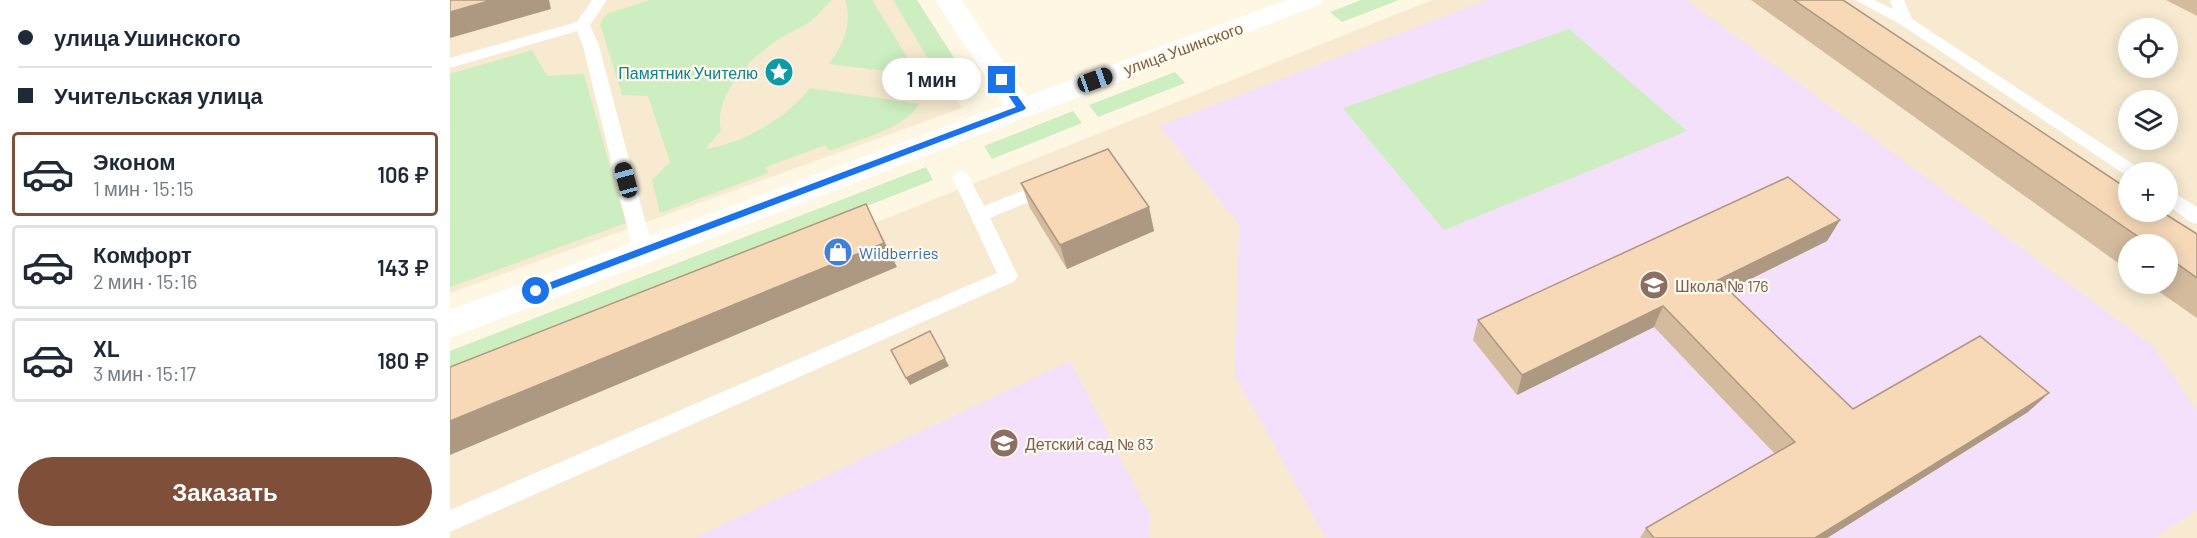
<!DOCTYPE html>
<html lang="ru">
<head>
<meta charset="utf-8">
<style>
	:root { --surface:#fff; --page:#f2f2f3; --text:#1f2937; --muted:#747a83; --line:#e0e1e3; --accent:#7f4f3a }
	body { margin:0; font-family:Barlow,sans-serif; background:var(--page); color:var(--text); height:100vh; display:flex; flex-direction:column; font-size:22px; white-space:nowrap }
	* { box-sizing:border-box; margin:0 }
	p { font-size:20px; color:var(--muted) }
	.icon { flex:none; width:33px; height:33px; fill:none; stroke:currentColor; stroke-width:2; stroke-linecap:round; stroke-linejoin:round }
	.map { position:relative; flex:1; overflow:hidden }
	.sheet { display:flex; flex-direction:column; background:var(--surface); width:450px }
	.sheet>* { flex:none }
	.banner { display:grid; align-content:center; height:132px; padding:0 18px; background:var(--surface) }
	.tools { position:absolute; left:1668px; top:18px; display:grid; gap:12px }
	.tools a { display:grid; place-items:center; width:60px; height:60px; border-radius:50%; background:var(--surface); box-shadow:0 3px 15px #0003; font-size:30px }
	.end { position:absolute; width:27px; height:27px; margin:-14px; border:8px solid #1a73e8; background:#fff; box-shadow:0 0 0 3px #fff }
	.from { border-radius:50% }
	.bubble { position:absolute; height:42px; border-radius:21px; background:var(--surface); box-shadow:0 3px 15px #0003; font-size:20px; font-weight:600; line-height:42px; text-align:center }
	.car { position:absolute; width:18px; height:36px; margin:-18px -9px; border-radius:8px; box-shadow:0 0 4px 2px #0007; background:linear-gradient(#222 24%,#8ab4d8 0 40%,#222 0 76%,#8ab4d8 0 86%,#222 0) }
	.banner b { display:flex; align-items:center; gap:21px; height:57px; font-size:22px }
	.banner b+b { border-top:2px solid var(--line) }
	.banner i { width:15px; height:15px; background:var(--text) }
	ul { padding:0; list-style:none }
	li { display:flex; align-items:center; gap:18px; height:84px; margin:0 12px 9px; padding:0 6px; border:3px solid var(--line); border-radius:6px }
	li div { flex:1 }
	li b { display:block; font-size:22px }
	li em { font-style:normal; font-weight:600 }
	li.on { border-color:var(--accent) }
	li>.icon { width:54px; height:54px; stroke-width:1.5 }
	.cta { display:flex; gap:12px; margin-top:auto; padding:12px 18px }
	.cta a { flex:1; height:69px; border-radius:36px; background:var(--accent); color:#fff; font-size:24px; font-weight:600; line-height:69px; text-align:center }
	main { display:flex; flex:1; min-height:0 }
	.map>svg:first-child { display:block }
	.residential { fill:#f7ead1; fill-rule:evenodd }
	.education { fill:#f4e0fb }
	.green { fill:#cdeec0 }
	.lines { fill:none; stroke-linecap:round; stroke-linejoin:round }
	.service { fill:#fff; fill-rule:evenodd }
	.minor { fill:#fff; fill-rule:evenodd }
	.tertiary { fill:#fff; fill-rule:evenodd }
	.wall { fill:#d4bb9e }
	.shaded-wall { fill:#ad9881 }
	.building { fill:#f7d9b8; stroke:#ad9881; stroke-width:1.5 }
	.route { fill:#1a73e8 }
	.labels { text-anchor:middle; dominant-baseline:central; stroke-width:4.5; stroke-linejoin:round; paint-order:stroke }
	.street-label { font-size:16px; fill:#795f46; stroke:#fffaec }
	.culture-label { font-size:16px; fill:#0d838f; stroke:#fffaec; text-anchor:end }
	.shop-label { font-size:16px; fill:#366cbe; stroke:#fffaec; text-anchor:start }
	.education-label { font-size:16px; fill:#785e54; stroke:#fffaec; text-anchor:start }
</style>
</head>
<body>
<main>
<section class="sheet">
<div class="banner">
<b><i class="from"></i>улица Ушинского</b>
<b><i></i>Учительская улица</b>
</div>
<ul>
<li class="on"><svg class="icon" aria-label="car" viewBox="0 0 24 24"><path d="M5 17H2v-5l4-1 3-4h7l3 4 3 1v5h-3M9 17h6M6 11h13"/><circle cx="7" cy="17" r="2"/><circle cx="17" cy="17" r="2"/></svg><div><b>Эконом</b><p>1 мин · 15:15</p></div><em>106 ₽</em></li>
<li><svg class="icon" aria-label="car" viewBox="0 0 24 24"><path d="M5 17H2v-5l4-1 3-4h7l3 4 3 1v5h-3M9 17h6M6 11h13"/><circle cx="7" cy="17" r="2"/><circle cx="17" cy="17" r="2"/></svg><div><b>Комфорт</b><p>2 мин · 15:16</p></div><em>143 ₽</em></li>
<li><svg class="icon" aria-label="car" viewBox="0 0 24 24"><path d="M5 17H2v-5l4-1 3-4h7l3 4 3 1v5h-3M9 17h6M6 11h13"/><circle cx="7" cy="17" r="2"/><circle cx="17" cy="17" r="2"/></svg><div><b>XL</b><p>3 мин · 15:17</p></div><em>180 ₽</em></li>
</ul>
<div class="cta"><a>Заказать</a></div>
</section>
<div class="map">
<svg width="1747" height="538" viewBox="0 0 1747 538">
	<rect width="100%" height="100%" fill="#fef7e3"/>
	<g class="residential">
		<path d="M0,0H445L512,108L0,293Z"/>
		<path d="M982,0H1747V538H0V393ZM1678,28H1718V68H1678ZM1678,100H1718V140H1678ZM1678,172H1718V212H1678ZM1678,244H1718V284H1678Z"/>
	</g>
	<g class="education">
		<path d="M1037,0H1237L1703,346L1747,411V510L1705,538H876L785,376L789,224L709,126Z"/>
		<path d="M620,361L701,517L699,538H244Z"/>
	</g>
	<g class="green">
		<path d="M200,0H382C374,7 367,17 358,23C350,28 342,31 334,36C304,54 263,93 271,131L255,149C294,144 336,118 360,88L469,104C454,130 406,140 379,151L376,145L316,167L318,173L210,213L202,180L220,162L198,96L172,95L150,24L154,17L159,13Z"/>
		<path d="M395,0H422L468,75L379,64C393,46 403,23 395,0Z"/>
		<path d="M443,0H467L508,64L486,72Z"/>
		<path d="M911,0H949L892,22L880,12Z"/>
		<path d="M1119,29L1237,131L994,230L893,108Z"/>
		<path d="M82,50L97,76L134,74L176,223L0,287V74Z"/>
		<path d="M725,72L735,83L648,117L639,105Z"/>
		<path d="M623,111L632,123L542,159L534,146Z"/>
		<path d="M476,167L483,180L0,370V351Z"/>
	</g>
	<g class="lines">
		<g class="service">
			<path d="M142,0H157L140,25L149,46L203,251L200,256L193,258L186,256L183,251L133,46L127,31L0,68V58L127,22Z"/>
			<path d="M1405,0H1424L1443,9L1440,0H1454L1462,19L1689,168L1692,172H1678V177L1677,176L1450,24Z"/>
			<path d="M511,171L517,173L534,206L599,180L605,181L608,186L605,191L540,218L568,276L565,281L0,532V510L547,273L502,177L505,173Z"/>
			<path d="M1718,189L1747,207V224L1740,222L1718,205Z"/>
		</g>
		<path class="minor" d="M485,0H511L585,108L581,115L571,117L561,115Z"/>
		<path class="tertiary" d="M837,0H873L869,5L0,338V310Z"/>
	</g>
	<g class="wall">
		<path d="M1301,0H1393L1747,234V318L1698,284H1718V244H1678V270Z"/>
		<path d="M1716,0H1747V16Z"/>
		<path d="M571,183L699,207L704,231L617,269L580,208Z"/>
		<path d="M1390,220L1377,241L1279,290L1403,409L1578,412L1377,538H1190L1196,528L1325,454L1204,327L1067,395L1023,340L1028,320Z"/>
	</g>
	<g class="shaded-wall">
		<path d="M42,0H99L101,9L0,38V12Z"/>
		<path d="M416,204L447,267L0,455V421Z"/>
		<path d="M699,207L704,231L617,269L610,245Z"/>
		<path d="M1390,220L1377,241L1258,300L1268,280Z"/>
		<path d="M1213,306L1204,327L1067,395L1072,375Z"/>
		<path d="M495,359L499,366L460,385L456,378Z"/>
		<path d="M1599,393L1578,412L1377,538H1365Z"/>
	</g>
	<g class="building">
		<path d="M0,0H42L0,12Z"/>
		<path d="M1344,0H1393L1678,189V212H1712L1747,234V278L1718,257V244H1699Z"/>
		<path d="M658,149L699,207L610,245L571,183Z"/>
		<path d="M1338,177L1390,220L1268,280L1403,409L1530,336L1599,393L1365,538H1204L1196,528L1345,442L1213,306L1072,375L1028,320Z"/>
		<path d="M416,204L434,243L0,421V367Z"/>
		<path d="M480,331L495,359L456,378L441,350Z"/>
	</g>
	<path class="route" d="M549,78H555L576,108L574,110L89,294L86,295L81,291L82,289L566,107L548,80Z"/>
	<defs>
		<g id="sight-disc" transform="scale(1.5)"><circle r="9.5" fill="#0f9aa8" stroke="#fffaec"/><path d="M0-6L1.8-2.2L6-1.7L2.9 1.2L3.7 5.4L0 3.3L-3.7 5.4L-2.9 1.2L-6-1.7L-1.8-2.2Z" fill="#fff"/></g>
		<g id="shop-disc" transform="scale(1.5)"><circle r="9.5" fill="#3f7fe0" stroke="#fffaec"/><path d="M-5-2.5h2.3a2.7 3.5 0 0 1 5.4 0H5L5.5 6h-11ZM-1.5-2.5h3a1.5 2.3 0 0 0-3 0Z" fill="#fff"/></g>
		<g id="school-disc" transform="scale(1.5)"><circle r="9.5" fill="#8d6e63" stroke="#fffaec"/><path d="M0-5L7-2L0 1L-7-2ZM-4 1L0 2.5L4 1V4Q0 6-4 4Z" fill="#fff"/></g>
	</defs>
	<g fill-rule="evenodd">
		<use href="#sight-disc" x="329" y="72"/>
		<use href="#shop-disc" x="388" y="252"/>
		<use href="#school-disc" x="1204" y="285"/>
		<use href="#school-disc" x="554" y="443"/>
	</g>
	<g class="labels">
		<g class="street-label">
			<text transform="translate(733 48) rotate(-20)">улица Ушинского</text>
		</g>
		<g class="culture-label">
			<text x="308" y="72">Памятник Учителю</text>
		</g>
		<g class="shop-label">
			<text x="409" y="252">Wildberries</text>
		</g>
		<g class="education-label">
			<text x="1225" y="285">Школа № 176</text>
			<text x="575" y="443">Детский сад № 83</text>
		</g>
	</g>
</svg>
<div class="tools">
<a><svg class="icon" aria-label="locate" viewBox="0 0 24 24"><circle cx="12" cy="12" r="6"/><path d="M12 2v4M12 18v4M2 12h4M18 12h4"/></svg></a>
<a><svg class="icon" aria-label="layers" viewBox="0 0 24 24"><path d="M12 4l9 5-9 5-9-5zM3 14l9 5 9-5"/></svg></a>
<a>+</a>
<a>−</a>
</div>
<i class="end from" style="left:86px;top:291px"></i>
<i class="end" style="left:552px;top:80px"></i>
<div class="bubble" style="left:432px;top:58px;width:99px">1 мин</div>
<i class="car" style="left:645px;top:80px;rotate:70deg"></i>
<i class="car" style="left:176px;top:180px;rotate:345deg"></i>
</div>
</main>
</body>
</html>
